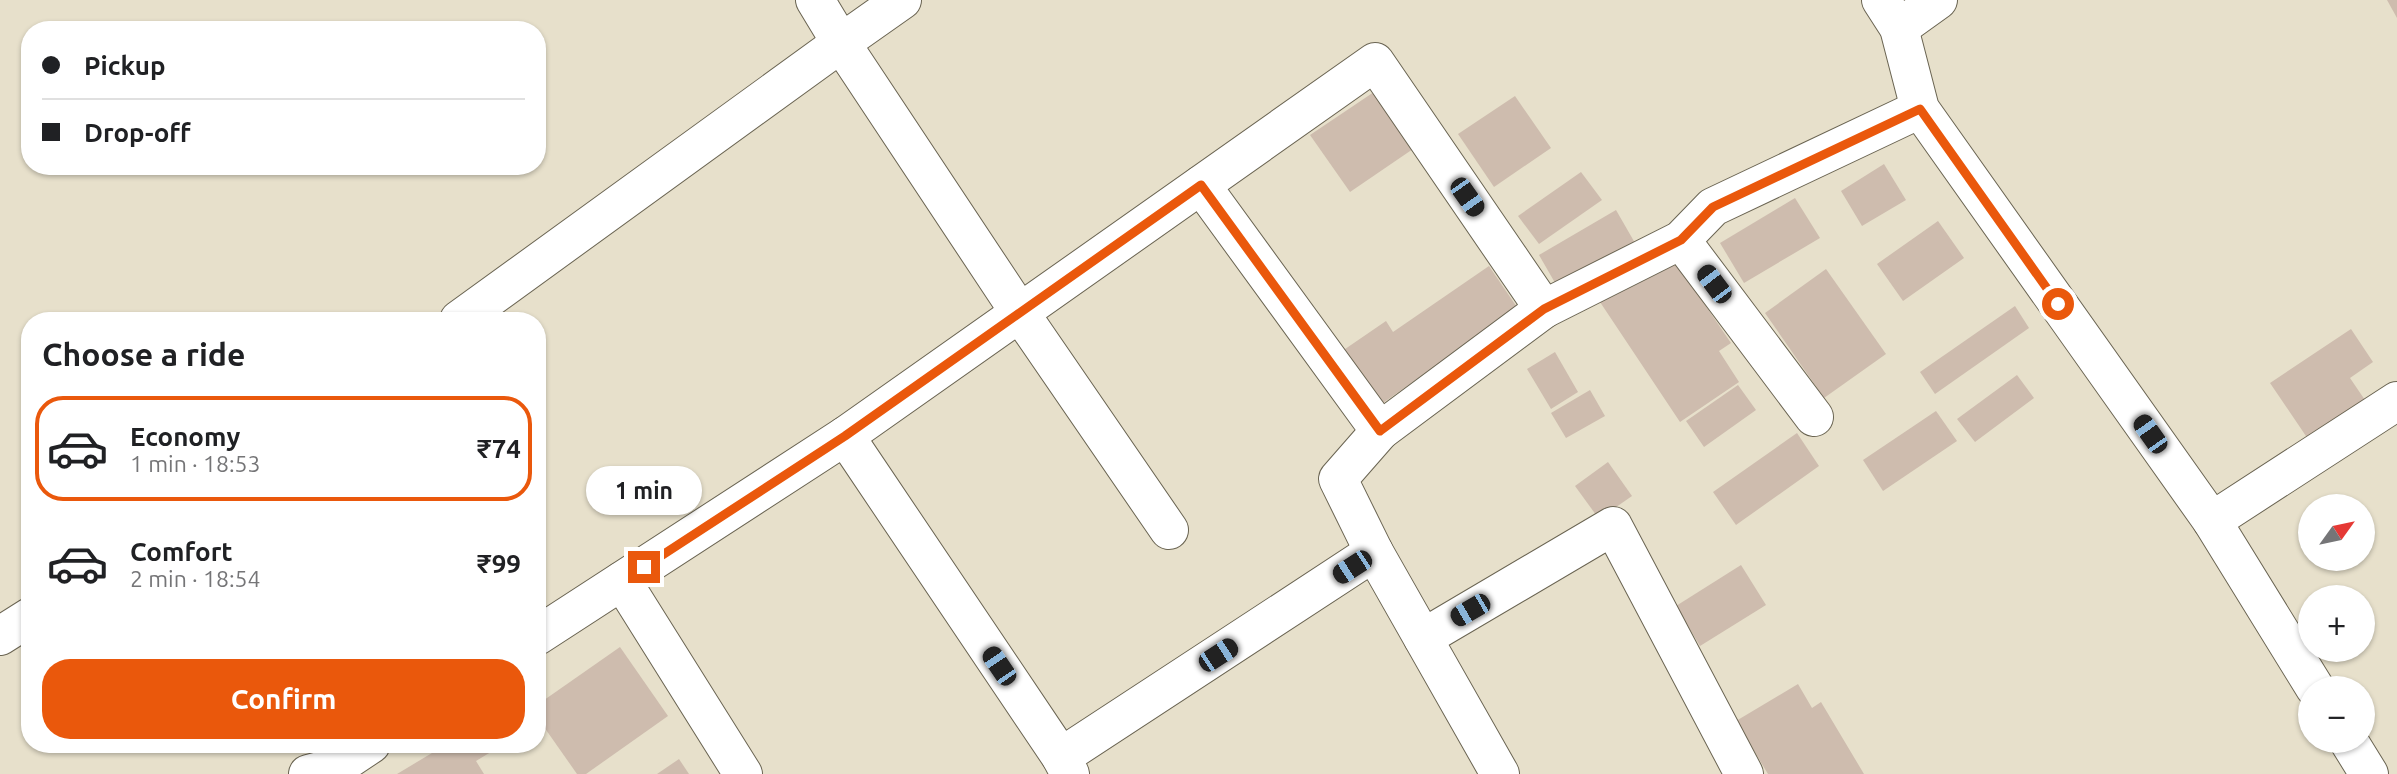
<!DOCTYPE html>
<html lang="en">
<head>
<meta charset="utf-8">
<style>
	:root { --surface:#fff; --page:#f6f6f6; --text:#202124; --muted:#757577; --line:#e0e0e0; --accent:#ea580c }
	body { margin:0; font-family:Ubuntu,sans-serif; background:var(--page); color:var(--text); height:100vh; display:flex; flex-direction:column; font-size:26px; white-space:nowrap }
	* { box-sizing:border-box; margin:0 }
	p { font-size:23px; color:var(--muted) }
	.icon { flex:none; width:38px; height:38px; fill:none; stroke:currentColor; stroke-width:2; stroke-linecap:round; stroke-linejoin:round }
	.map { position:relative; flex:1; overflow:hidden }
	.drawer { position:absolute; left:21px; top:312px; width:525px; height:441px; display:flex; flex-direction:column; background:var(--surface); border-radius:28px; box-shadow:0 2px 5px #0004 }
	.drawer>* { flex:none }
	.top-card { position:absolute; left:21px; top:21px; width:525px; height:154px; border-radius:28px; box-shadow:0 2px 5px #0004; display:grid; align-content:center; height:154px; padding:0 21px; background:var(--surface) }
	.needle { width:46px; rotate:57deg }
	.controls { position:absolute; left:2298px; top:494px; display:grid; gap:14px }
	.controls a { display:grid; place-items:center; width:77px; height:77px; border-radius:50%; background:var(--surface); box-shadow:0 2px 5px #0004; font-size:35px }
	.end { position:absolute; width:32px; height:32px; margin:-16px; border:9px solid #ea580c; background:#fff; box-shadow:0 0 0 4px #fff }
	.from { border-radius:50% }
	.bubble { position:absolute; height:49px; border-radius:24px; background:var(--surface); box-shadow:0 2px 5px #0004; font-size:23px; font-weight:600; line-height:49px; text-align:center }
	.car { position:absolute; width:21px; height:42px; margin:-21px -10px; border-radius:9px; box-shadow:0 0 5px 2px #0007; background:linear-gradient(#222 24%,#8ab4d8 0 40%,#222 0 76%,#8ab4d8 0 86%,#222 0) }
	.top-card b { display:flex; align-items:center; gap:24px; height:66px; font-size:26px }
	.top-card b+b { border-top:2px solid var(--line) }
	.top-card i { width:18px; height:18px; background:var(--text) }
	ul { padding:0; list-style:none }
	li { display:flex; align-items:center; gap:21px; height:105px; margin:0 14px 10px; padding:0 7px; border:4px solid transparent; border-radius:28px }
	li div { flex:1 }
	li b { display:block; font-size:26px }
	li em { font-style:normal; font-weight:600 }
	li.selected { border-color:var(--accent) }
	li>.icon { width:63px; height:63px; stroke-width:1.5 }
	h2 { padding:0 21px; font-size:32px; line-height:84px }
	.primary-button { display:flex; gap:14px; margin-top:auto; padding:14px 21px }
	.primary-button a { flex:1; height:80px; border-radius:28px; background:var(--accent); color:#fff; font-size:28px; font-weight:600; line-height:80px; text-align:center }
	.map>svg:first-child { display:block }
	.building { fill:#cebcae }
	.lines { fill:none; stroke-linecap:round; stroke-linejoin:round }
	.minor-casing { stroke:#6a6452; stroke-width:40 }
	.minor { stroke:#fff; stroke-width:38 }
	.route { stroke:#ea580c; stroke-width:9 }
</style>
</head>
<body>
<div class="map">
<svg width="2397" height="774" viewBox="0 0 2397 774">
	<rect width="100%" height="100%" fill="#e7e0cb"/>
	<g class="building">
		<path d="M2387,0H2397V18Z"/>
		<path d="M1374,92L1413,149L1350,192L1310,135Z"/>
		<path d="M1515,96L1551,148L1494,187L1458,134Z"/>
		<path d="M1884,164L1906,200L1862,226L1841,191Z"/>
		<path d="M1581,172L1602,200L1539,244L1518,216Z"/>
		<path d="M1795,198L1820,238L1744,283L1720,243Z"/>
		<path d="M1616,210L1635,243L1558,288L1539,255Z"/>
		<path d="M1938,221L1964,258L1903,301L1877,264Z"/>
		<path d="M1671,255L1731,343L1719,351L1739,382L1680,422L1600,302Z"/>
		<path d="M1489,266L1525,319L1483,333L1370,412L1332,358L1386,321L1393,332Z"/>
		<path d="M1826,269L1886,354L1824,398L1765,313Z"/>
		<path d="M2015,306L2029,328L1935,394L1920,372Z"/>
		<path d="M2351,329L2373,362L2350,378L2367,403L2310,442L2270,383Z"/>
		<path d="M1555,352L1578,392L1551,409L1527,369Z"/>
		<path d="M2017,375L2034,398L1975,442L1957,419Z"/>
		<path d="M1738,385L1756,410L1704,447L1686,421Z"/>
		<path d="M1590,390L1605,416L1566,438L1551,413Z"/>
		<path d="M1936,411L1957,441L1883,491L1863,460Z"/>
		<path d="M1797,433L1819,466L1736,525L1713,492Z"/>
		<path d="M1608,462L1632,496L1599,519L1575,486Z"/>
		<path d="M1741,565L1766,605L1700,646L1676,606Z"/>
		<path d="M620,647L668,716L586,774H577L537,717V705Z"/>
		<path d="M1798,684L1812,708L1821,702L1864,774H1768L1736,721Z"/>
		<path d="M447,744H504L476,761L484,774H397Z"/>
		<path d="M679,759L689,774H657Z"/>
	</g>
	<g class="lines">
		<g class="minor-casing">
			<g id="minor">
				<path d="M815,0L841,43L902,0"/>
				<path d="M1881,0L1899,28L1920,109L2212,521L2315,688"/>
				<path d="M1899,28L1938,0"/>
				<path d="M1201,185L1380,431L1338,479L1374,552"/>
				<path d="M1681,240L1814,417"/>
				<path d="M1544,309L1681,240L1713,207L1920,109"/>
				<path d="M459,320L841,43L1020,313L1169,530"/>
				<path d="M845,436L1375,62L1544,309L1380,431"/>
				<path d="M2212,521L2397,401"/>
				<path d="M622,581L743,774"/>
				<path d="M0,636L30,617"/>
				<path d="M537,636L845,436L1061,757L1070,774"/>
				<path d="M1423,638L1613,526L1744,774"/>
				<path d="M2348,740L2369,774"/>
				<path d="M1061,757L1374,552L1500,774"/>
				<path d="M308,774L338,766L371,744"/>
			</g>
		</g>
		<use href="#minor" class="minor"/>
	</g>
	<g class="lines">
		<path class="route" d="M644,567L845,436L1201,185L1380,431L1544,309L1681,240L1713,207L1920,109L2058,304"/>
	</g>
</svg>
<div class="controls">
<a><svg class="needle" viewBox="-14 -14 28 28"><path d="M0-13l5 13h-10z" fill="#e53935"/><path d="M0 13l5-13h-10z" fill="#757577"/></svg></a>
<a>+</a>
<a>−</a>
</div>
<i class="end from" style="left:2058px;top:304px"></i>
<i class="end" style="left:644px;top:567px"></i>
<div class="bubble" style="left:586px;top:466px;width:116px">1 min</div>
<i class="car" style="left:1467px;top:197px;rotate:145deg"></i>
<i class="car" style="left:1714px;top:284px;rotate:323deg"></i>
<i class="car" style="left:2150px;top:434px;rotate:325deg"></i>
<i class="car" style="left:1352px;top:567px;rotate:237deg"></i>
<i class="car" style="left:1470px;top:610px;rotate:240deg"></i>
<i class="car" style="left:1218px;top:655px;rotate:57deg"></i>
<i class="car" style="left:999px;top:666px;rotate:326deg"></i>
<div class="top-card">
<b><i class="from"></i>Pickup</b>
<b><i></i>Drop-off</b>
</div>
<section class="drawer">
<h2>Choose a ride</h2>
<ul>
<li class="selected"><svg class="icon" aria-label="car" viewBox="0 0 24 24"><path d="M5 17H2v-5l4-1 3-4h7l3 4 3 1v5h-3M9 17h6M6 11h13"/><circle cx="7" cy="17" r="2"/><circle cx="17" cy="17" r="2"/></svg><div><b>Economy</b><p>1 min · 18:53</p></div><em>₹74</em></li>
<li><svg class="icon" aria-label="car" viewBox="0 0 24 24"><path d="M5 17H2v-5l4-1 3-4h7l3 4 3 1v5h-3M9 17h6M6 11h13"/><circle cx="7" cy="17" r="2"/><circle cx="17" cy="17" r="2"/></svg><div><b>Comfort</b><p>2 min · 18:54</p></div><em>₹99</em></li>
</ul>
<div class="primary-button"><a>Confirm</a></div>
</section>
</div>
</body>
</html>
